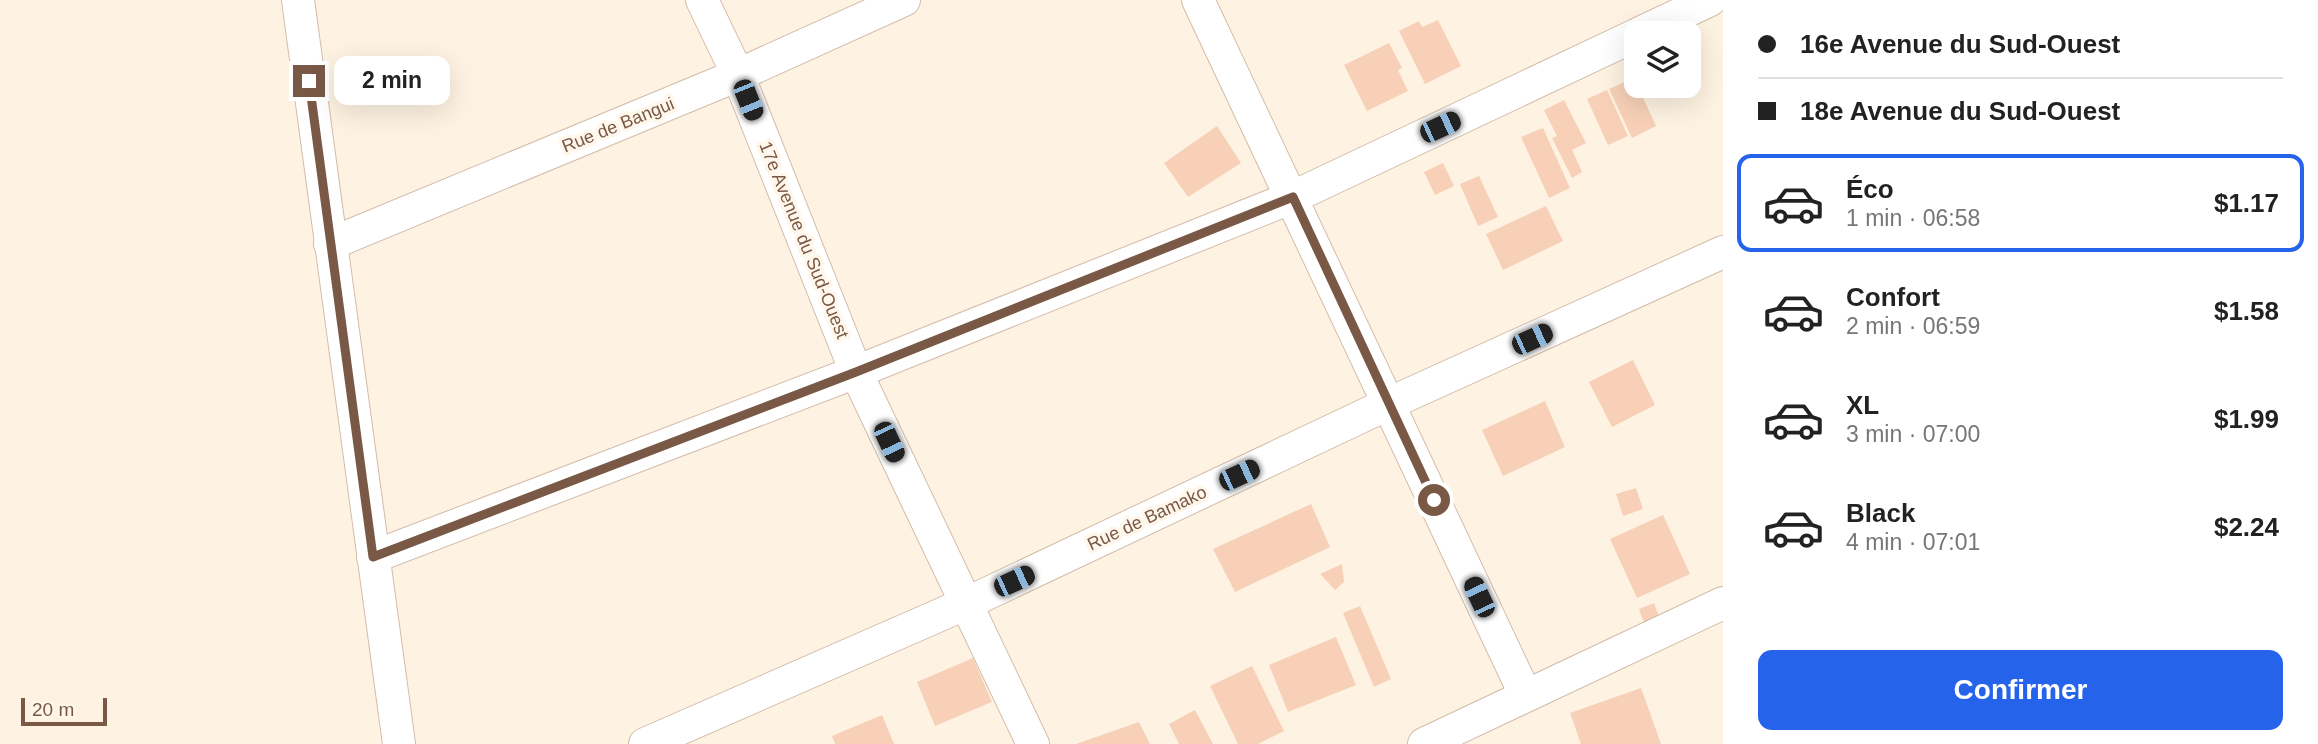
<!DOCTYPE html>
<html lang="fr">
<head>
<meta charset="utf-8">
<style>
	:root { --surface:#fff; --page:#f6f6f6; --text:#222; --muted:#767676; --line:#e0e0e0; --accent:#2563eb }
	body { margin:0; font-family:Helvetica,sans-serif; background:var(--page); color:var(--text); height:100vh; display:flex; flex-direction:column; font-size:26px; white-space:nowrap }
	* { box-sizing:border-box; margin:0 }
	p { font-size:23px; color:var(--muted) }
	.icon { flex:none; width:38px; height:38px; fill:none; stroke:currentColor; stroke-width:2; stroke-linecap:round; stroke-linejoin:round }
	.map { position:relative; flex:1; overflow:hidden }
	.side { display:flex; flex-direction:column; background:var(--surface); width:595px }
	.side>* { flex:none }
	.top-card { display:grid; align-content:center; height:154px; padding:0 35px; background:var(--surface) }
	.controls { position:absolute; left:1624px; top:21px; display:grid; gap:14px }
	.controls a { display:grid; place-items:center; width:77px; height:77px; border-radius:14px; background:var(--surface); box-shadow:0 7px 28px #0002; font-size:35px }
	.scale { position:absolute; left:21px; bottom:18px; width:86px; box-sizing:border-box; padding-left:7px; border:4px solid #795846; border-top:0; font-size:19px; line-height:24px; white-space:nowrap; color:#795846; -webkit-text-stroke:5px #fff7eb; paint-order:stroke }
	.end { position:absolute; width:32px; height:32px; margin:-16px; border:9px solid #795846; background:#fff; box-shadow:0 0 0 4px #fff }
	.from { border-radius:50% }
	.bubble { position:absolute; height:49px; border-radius:14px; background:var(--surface); box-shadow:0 7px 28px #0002; font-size:23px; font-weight:800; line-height:49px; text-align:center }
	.car { position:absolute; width:21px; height:42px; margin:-21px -10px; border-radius:9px; box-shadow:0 0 5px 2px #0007; background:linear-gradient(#222 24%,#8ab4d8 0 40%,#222 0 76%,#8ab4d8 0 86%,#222 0) }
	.top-card b { display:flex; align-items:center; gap:24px; height:66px; font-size:26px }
	.top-card b+b { border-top:2px solid var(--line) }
	.top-card i { width:18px; height:18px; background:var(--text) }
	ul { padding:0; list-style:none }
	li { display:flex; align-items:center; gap:21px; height:98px; margin:0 14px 10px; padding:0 21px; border:4px solid transparent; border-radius:14px }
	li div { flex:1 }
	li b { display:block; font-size:26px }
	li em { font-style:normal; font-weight:800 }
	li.active { border-color:var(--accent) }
	li>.icon { width:63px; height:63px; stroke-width:1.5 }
	.action { display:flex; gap:14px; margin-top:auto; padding:14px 35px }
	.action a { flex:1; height:80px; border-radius:14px; background:var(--accent); color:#fff; font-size:28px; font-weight:800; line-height:80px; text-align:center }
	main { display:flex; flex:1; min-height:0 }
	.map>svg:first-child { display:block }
	.building { fill:#f7d0b7 }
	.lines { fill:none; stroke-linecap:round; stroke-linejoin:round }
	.street-casing { stroke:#d3bcaa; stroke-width:34 }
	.street { stroke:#fff; stroke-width:32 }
	.route { stroke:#795846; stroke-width:9 }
	.labels { text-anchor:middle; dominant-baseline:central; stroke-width:7; stroke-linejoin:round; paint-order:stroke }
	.street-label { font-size:18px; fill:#795846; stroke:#fff7eb }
</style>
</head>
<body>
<main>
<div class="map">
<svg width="1723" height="744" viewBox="0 0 1723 744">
	<rect width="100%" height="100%" fill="#fef3e2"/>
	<g class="building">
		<path d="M1438,20L1461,66L1425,84L1399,31L1419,21L1422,27Z"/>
		<path d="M1389,43L1402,68L1398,70L1408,91L1367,111L1344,65Z"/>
		<path d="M1634,78L1656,126L1632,138L1609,89Z"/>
		<path d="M1607,90L1628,136L1608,145L1587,99Z"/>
		<path d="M1564,100L1586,143L1572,150L1582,172L1572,178L1552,138L1557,136L1544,110Z"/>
		<path d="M1217,126L1241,163L1188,197L1164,163Z"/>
		<path d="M1543,128L1570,188L1549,198L1521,137Z"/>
		<path d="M1443,163L1454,186L1435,195L1424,172Z"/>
		<path d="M1479,176L1498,217L1478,226L1460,184Z"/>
		<path d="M1546,206L1563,241L1503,270L1486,234Z"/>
		<path d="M1633,360L1655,405L1612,427L1589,382Z"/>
		<path d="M1545,401L1565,447L1503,476L1482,430Z"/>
		<path d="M1636,488L1643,509L1623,516L1616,494Z"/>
		<path d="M1311,504L1330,547L1235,592L1213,549Z"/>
		<path d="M1663,515L1690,574L1637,598L1610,539Z"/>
		<path d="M1342,564L1344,582L1335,590L1320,574Z"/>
		<path d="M1654,603L1659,617L1644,623L1639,609Z"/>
		<path d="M1360,606L1391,679L1374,687L1343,613Z"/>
		<path d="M1336,637L1356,685L1288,712L1269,665Z"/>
		<path d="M973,658L992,702L935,726L917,682Z"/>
		<path d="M1252,666L1284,731L1258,744H1238L1210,686Z"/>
		<path d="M1641,688L1661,744H1581L1570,713Z"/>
		<path d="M1195,710L1213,744H1179L1169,724Z"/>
		<path d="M882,715L894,744H835L832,736Z"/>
		<path d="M1139,722L1150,744H1076Z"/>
	</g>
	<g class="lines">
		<g class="street-casing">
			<g id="street">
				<path d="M298,0L399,744"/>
				<path d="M702,0L738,75L856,372L1033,744"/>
				<path d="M1198,0L1525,694"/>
				<path d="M1640,33L1710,0"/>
				<path d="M330,244L738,75L904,0"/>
				<path d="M373,557L856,372L1293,197L1636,35"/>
				<path d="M645,744L965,604L1388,404L1723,252"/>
				<path d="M1424,744L1723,603"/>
			</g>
		</g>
		<use href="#street" class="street"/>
	</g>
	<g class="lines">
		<path class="route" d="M309,81L373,557L856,372L1293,197L1434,500"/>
	</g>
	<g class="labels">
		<g class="street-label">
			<text transform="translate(618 125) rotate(-22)">Rue de Bangui</text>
			<text transform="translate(804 240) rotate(68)">17e Avenue du Sud-Ouest</text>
			<text transform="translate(1147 518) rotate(-25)">Rue de Bamako</text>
		</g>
	</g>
</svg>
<div class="controls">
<a><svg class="icon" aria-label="layers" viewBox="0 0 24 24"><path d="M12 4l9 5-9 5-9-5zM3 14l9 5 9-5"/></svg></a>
</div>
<div class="scale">20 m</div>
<i class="end from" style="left:1434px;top:500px"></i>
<i class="end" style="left:309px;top:81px"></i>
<div class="bubble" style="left:334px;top:56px;width:116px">2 min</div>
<i class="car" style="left:748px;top:100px;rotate:158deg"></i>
<i class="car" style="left:1440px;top:127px;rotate:65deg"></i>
<i class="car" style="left:1532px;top:339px;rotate:65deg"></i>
<i class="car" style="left:889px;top:442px;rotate:155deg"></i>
<i class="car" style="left:1239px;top:475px;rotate:65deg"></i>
<i class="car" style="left:1014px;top:581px;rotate:65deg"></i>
<i class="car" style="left:1479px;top:597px;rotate:335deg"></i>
</div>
<section class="side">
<div class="top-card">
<b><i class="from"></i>16e Avenue du Sud-Ouest</b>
<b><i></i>18e Avenue du Sud-Ouest</b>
</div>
<ul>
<li class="active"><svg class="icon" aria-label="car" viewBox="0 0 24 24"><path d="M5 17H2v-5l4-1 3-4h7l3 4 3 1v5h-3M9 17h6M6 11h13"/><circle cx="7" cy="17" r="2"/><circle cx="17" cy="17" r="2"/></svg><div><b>Éco</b><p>1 min · 06:58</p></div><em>$1.17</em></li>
<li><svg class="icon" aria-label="car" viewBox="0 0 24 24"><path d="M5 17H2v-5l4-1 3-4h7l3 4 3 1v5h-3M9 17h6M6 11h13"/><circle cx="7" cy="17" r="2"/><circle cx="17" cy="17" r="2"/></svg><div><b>Confort</b><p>2 min · 06:59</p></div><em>$1.58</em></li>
<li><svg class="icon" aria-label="car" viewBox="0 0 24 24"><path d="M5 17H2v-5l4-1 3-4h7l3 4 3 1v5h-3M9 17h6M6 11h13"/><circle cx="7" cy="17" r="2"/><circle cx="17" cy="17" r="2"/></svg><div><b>XL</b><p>3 min · 07:00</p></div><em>$1.99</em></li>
<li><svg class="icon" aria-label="car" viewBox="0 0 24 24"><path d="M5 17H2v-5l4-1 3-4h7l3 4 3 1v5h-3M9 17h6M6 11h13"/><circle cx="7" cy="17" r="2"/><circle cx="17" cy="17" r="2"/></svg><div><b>Black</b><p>4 min · 07:01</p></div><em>$2.24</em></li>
</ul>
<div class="action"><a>Confirmer</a></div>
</section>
</main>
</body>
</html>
